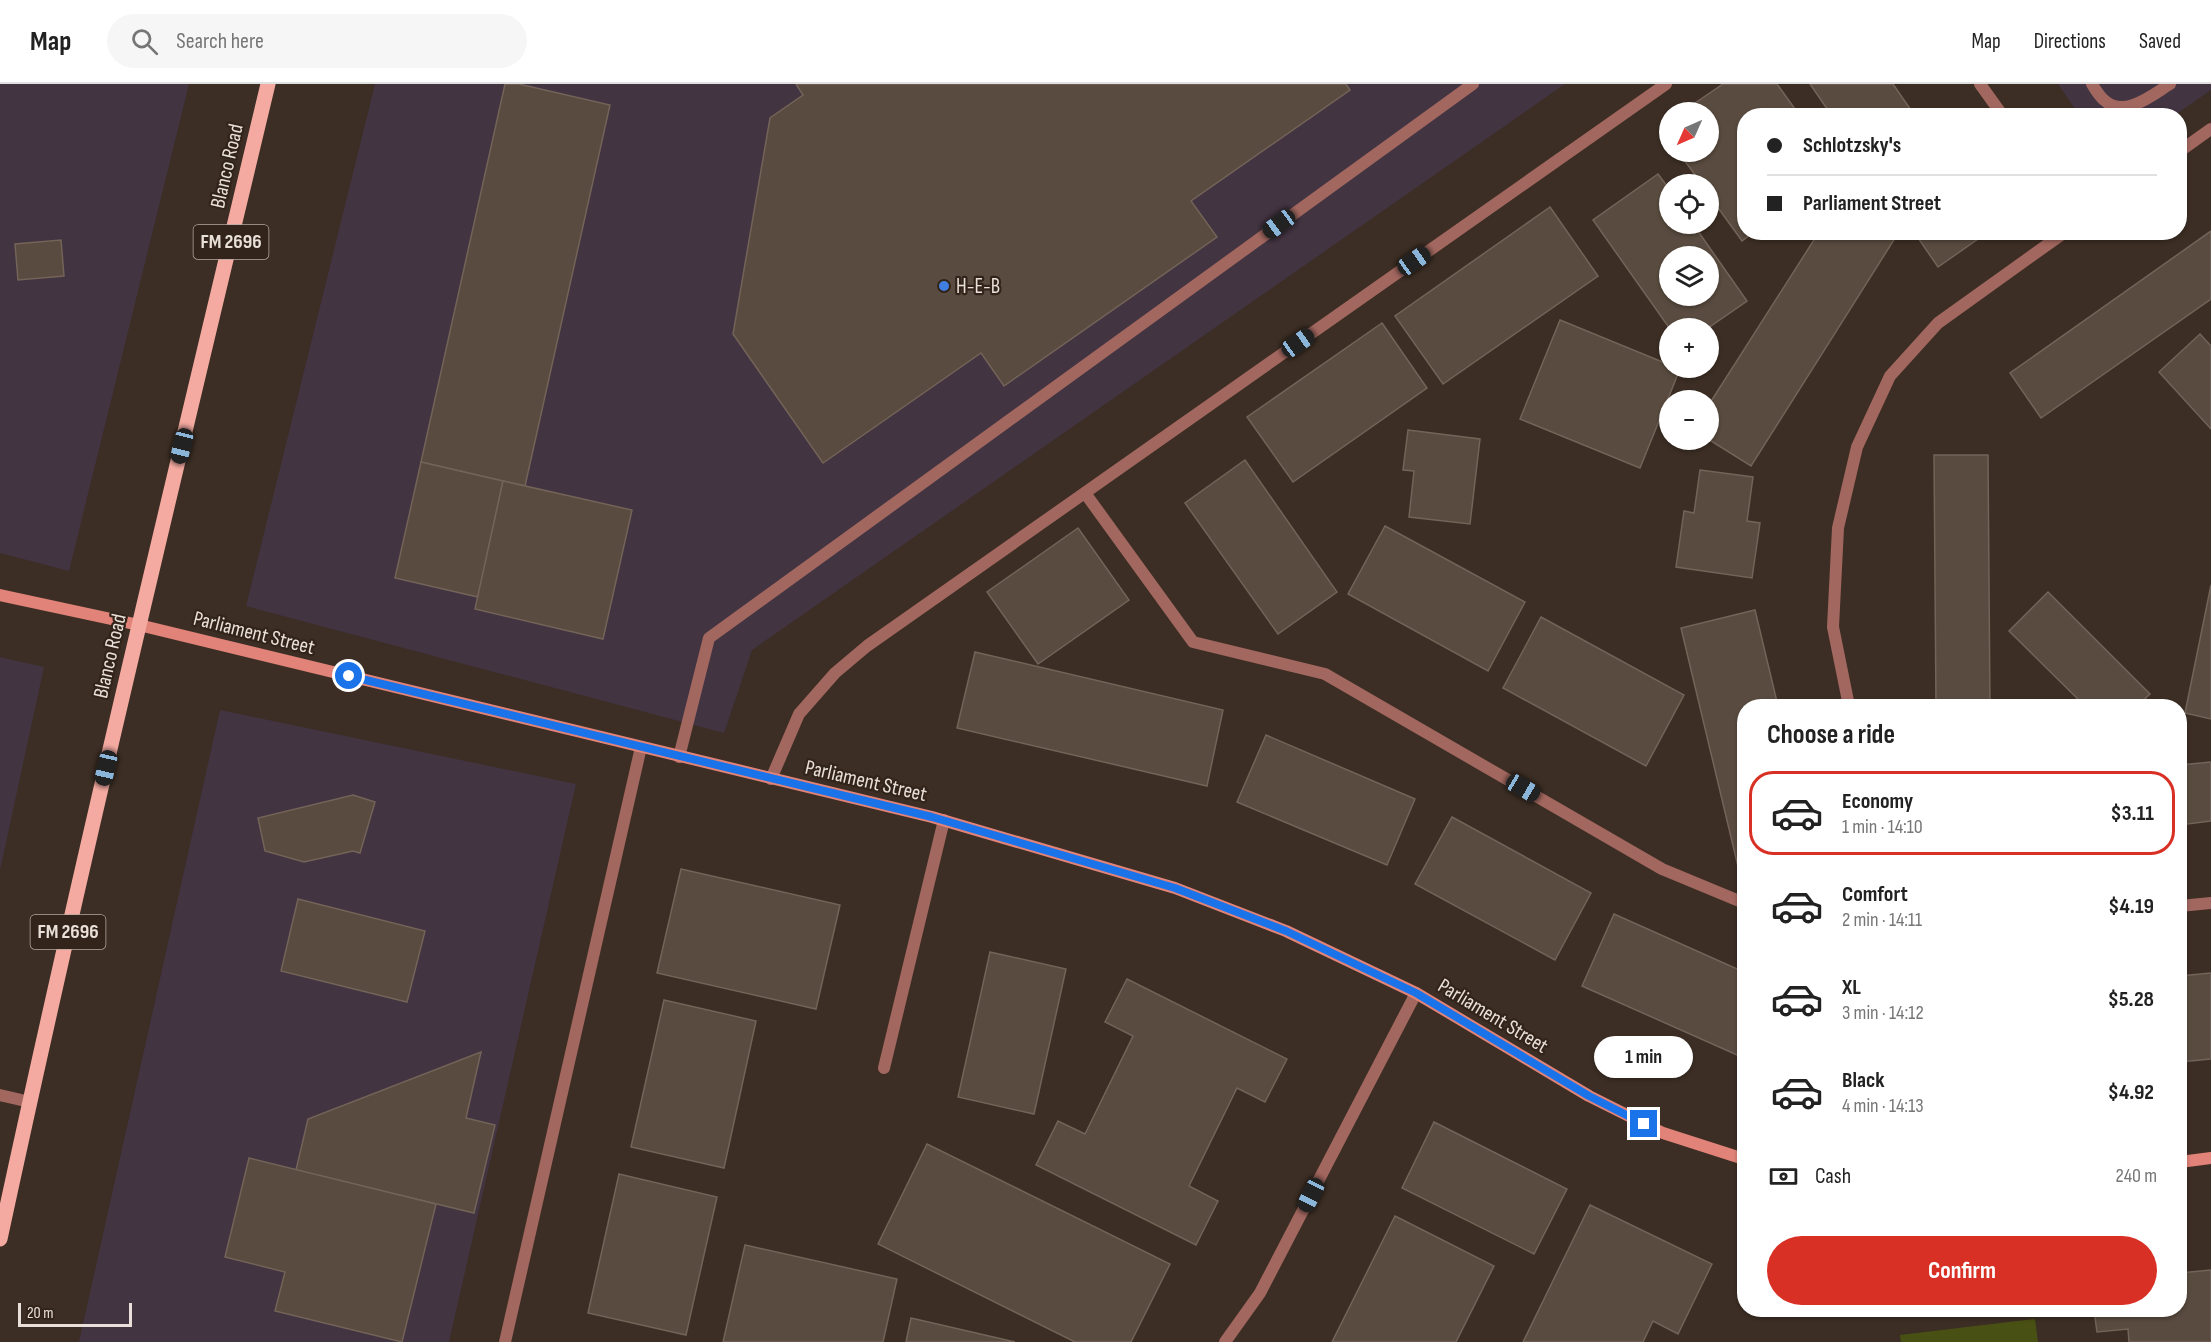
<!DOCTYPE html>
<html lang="en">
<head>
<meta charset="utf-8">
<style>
	:root { --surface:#fff; --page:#f6f6f6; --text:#222; --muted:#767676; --line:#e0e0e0; --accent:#d93025 }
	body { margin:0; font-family:"Sofia Sans Condensed",sans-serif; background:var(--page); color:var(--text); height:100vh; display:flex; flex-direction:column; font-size:22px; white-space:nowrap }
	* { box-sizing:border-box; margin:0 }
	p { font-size:20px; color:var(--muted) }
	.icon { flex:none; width:33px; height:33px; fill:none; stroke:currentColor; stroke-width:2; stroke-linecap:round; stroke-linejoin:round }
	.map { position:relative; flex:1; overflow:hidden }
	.panel { position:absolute; left:1737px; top:615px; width:450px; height:618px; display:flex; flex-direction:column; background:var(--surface); border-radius:24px; box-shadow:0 2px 4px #0004 }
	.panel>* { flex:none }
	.banner { position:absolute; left:1737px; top:24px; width:450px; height:132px; border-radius:24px; box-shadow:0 2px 4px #0004; display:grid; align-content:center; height:132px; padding:0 30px; background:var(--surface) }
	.needle { width:39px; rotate:225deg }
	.buttons { position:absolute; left:1659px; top:18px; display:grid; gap:12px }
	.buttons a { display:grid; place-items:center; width:60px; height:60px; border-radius:50%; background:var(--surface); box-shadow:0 2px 4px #0004; font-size:30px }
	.scale { position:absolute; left:18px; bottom:15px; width:114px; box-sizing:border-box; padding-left:6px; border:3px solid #e9e0da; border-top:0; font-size:16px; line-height:21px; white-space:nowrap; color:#e9e0da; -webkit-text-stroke:4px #32241a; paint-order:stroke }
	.end { position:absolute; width:27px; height:27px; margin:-14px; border:8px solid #1a73e8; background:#fff; box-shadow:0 0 0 3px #fff }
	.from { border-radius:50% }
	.bubble { position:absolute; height:42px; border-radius:21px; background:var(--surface); box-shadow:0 2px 4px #0004; font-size:20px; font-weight:700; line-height:42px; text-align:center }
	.car { position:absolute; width:18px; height:36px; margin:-18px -9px; border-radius:8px; box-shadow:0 0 4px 2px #0007; background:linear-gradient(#222 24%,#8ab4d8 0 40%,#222 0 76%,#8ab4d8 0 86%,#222 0) }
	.banner b { display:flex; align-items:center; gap:21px; height:57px; font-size:22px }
	.banner b+b { border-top:2px solid var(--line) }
	.banner i { width:15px; height:15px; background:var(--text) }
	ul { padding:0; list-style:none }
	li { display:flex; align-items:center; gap:18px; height:84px; margin:0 12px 9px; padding:0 18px; border:3px solid transparent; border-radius:24px }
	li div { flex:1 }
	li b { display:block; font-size:22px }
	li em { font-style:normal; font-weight:700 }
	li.on { border-color:var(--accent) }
	li>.icon { width:54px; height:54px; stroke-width:1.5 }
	h2 { padding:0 30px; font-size:27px; line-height:72px }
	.pay { display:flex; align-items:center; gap:15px; height:66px; padding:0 30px; font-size:22px }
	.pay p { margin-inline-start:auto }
	.button { display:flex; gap:12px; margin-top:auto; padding:12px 30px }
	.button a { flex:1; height:69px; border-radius:36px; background:var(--accent); color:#fff; font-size:24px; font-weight:700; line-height:69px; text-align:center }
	header { display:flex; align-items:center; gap:36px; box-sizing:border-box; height:84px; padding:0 30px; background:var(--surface); border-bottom:2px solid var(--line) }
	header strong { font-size:28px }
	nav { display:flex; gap:33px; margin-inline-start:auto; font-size:21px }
	.search { width:420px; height:54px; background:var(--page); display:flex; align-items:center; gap:15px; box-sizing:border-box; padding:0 21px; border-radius:33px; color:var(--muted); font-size:22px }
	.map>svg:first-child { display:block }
	.commercial { fill:#423441 }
	.green { fill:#495014 }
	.building { fill:#594b3f; stroke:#736358; stroke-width:1.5; fill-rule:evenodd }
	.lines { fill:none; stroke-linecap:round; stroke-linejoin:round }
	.lane { stroke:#a2675f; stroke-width:12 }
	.secondary { stroke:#e18378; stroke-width:12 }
	.primary { stroke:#f4aaa1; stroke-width:15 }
	.route { stroke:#1a73e8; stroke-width:8 }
	.shop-dot { fill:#3f7fe0; stroke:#32241a; stroke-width:2 }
	.labels { text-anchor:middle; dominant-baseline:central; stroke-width:4.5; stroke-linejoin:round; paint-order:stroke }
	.shield { fill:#32241a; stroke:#b2a8a0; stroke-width:1.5 }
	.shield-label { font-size:20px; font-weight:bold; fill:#e9e0da }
	.street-label { font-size:21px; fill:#e9e0da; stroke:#32241a }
	.poi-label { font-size:21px; fill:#e9e0da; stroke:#32241a; text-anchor:start }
</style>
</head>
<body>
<header>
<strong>Map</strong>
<div class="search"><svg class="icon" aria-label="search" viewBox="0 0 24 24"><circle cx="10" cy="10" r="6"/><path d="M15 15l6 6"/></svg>Search here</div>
<nav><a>Map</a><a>Directions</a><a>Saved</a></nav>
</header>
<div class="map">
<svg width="2211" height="1258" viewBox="0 0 2211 1258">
	<rect width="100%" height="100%" fill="#3c2e24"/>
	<g class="commercial">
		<path d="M0,0H189L69,487L0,469Z"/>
		<path d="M375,0H1565L752,566L724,649L246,522Z"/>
		<path d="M2058,0H2211V6L2175,31L2080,32Z"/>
		<path d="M0,573L44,583L0,786Z"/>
		<path d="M220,626L576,700L449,1258H79Z"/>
	</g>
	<path class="green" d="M2035,1235L2038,1258H1901L1900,1251Z"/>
	<g class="building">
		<path d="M505,0H519L610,21L525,402L421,378Z"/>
		<path d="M796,0H1346L1350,6L1191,117L1217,153L1004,302L981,269L823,379L733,250L770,34L803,11Z"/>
		<path d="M1723,0H1777L1800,32H1744V148H1754L1742,157L1708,110V100H1702L1678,68H1708V28H1682Z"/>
		<path d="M1810,0H1893L1915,32H1832Z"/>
		<path d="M1670,37V55L1661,43Z"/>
		<path d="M1658,90L1670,106V140H1693L1747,217L1708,244L1670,245L1593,136ZM1670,172H1708V212H1670Z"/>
		<path d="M1550,123L1598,192L1443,300L1395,232Z"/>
		<path d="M2211,147V215L2041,334L2010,289Z"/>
		<path d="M1819,148H1893L1897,151L1751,382L1708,355V322Z"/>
		<path d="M1914,148H1988L1938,183Z"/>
		<path d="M61,156L64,192L18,196L15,160Z"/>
		<path d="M1560,236L1670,281V284L1680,285L1640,384L1520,335Z"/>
		<path d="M1382,239L1427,304L1293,398L1247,333Z"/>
		<path d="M2200,250L2211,262V345L2159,288Z"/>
		<path d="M1408,346L1480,355L1470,440L1409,433L1414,387L1403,386Z"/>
		<path d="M1934,371H1988L1990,622H1936Z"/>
		<path d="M1245,376L1337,508L1278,550L1185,419Z"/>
		<path d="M421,378L503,397L478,513L395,494Z"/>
		<path d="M1700,386L1753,393L1747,437L1760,439L1752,494L1676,483L1684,427L1694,429Z"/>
		<path d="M503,397L632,426L603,555L475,525Z"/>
		<path d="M1385,442L1525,518L1488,587L1348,510Z"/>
		<path d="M1078,444L1129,516L1038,580L987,508Z"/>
		<path d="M2211,501V635L2185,629Z"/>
		<path d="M2048,508L2150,610L2137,622H2085L2009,547Z"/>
		<path d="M1755,526L1778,622H1744V794L1741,795L1681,544Z"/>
		<path d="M1541,533L1684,611L1646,682L1503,604Z"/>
		<path d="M975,568L1223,626L1207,702L957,644Z"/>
		<path d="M1266,651L1415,715L1387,781L1237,718Z"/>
		<path d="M2211,678V737L2180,741V681Z"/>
		<path d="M353,711L375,718L360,769L353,767L304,778L265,767L258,734Z"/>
		<path d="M1452,733L1591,809L1555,876L1415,800Z"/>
		<path d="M681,785L840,821L816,925L657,889Z"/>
		<path d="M298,815L425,847L407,918L281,887Z"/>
		<path d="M1614,830L1744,888V974L1582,902Z"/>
		<path d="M990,868L1066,885L1034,1030L958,1013Z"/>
		<path d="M2211,889V975L2180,978V892Z"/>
		<path d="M1127,895L1287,975L1265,1018L1237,1004L1189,1102L1218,1117L1196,1161L1036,1081L1058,1037L1085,1050L1133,952L1105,938Z"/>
		<path d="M664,916L756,937L724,1084L631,1063Z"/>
		<path d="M481,968L466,1034L495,1041L474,1129L296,1086L308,1035Z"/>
		<path d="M1434,1038L1567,1105L1534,1170L1402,1104Z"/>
		<path d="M927,1060L1170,1180L1131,1258H1075L878,1160Z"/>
		<path d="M249,1074L436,1120L402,1258L275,1227L285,1188L225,1173Z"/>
		<path d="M619,1090L717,1113L686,1251L588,1229Z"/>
		<path d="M1590,1121L1712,1180L1678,1250L1653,1237L1643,1258H1523Z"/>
		<path d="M1395,1132L1494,1182L1456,1258H1332Z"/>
		<path d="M745,1161L897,1195L883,1258H723Z"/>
		<path d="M2211,1186V1258H2129L2128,1245L2097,1248L2094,1226H2180V1189Z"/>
		<path d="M911,1234L1015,1258H906Z"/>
	</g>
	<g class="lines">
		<g class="lane">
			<path d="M1980,0L2003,32"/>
			<path d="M2092,0C2095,5 2099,12 2104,16C2124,35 2152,11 2170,0"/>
			<path d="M2180,67L2211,45"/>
			<path d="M1085,409L1193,558L1325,590L1662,785L1744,819"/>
			<path d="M1849,622L1833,543L1838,444L1857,363L1890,292L1938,239L2065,148"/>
			<path d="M679,673L709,554L1473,0"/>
			<path d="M771,695L799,630L835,589L867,562L1666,0"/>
			<path d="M2180,822L2211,819"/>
			<path d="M884,984L944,736"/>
			<path d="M0,1011L30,1018"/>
			<path d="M505,1258L641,663"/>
			<path d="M1225,1258L1260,1209L1416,909"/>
		</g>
		<g class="secondary">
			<path d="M0,511L139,541L932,733L1175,804L1286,847L1416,909L1589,1012L1663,1049L1744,1075"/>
			<path d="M2180,1078L2211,1074"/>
		</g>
		<path class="primary" d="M0,1155C83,769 176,385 268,0"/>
	</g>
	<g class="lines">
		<path class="route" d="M349,592L932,733L1175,804L1286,847L1416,909L1589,1012L1644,1040"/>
	</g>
	<circle class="shop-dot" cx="944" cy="202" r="6"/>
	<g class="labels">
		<g class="shield">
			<rect x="193.5" y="141" width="75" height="34" rx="4.5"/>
			<rect x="30.5" y="831" width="75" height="34" rx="4.5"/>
		</g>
		<g class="shield-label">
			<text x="231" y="158">FM 2696</text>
			<text x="68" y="848">FM 2696</text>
		</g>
		<g class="street-label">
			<text transform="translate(227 82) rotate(-77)">Blanco Road</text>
			<text transform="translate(254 549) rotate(14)">Parliament Street</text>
			<text transform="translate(110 572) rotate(-77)">Blanco Road</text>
			<text transform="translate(866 697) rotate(13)">Parliament Street</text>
			<text transform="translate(1493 932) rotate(31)">Parliament Street</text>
		</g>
		<g class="poi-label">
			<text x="956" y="202">H-E-B</text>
		</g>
	</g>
</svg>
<div class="buttons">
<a><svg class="needle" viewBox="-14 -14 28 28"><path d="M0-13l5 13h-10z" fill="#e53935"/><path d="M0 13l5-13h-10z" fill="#767676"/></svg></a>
<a><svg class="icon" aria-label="locate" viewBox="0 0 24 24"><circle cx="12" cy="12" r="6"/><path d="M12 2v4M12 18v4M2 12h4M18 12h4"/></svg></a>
<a><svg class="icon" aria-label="layers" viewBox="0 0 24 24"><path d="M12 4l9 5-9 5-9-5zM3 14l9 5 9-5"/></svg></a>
<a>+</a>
<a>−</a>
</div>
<div class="scale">20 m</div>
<i class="end from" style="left:349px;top:592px"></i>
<i class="end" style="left:1644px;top:1040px"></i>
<div class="bubble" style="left:1594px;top:952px;width:99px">1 min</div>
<i class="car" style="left:1279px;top:140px;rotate:234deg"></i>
<i class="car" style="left:1414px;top:177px;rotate:55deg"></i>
<i class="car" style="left:1298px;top:259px;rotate:55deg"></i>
<i class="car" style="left:182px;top:362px;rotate:194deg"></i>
<i class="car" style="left:106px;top:684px;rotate:193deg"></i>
<i class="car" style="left:1523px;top:704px;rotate:120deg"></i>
<i class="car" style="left:1311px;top:1111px;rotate:207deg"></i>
<div class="banner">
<b><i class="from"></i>Schlotzsky's</b>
<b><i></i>Parliament Street</b>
</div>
<section class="panel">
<h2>Choose a ride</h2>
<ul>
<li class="on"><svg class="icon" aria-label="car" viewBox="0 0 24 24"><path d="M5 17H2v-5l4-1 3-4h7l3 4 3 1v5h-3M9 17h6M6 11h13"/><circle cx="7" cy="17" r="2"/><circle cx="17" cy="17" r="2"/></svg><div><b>Economy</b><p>1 min · 14:10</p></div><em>$3.11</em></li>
<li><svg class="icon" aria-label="car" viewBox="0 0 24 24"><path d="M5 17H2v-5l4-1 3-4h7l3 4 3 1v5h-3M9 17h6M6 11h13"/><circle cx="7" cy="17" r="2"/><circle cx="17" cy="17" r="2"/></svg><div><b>Comfort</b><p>2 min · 14:11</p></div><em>$4.19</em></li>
<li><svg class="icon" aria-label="car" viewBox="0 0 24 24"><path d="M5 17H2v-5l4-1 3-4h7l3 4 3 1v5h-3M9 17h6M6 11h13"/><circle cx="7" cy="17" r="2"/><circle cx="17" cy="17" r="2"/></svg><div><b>XL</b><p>3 min · 14:12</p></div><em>$5.28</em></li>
<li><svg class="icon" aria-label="car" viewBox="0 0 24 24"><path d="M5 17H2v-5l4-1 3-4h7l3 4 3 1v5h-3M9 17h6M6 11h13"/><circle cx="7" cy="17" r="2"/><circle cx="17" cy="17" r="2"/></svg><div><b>Black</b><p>4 min · 14:13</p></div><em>$4.92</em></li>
</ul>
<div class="pay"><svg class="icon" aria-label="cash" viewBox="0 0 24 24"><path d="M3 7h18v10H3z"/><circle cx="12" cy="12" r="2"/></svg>Cash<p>240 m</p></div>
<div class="button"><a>Confirm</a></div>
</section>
</div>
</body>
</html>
